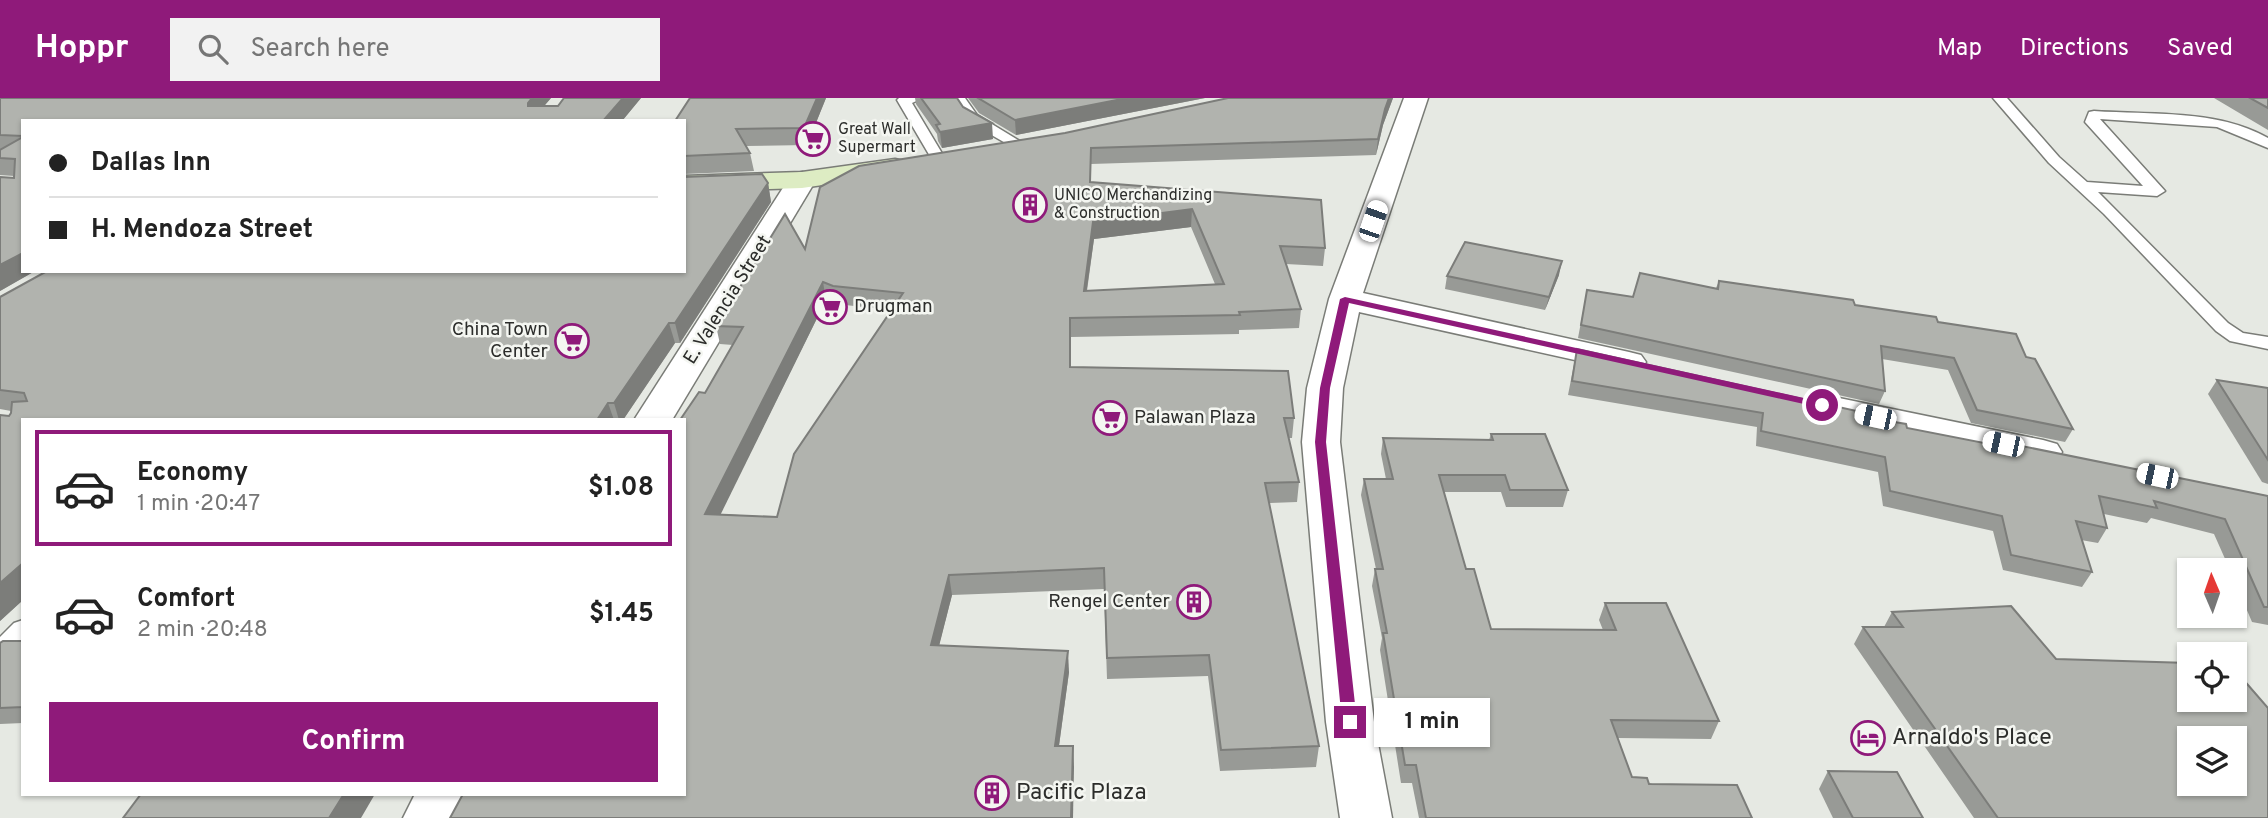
<!DOCTYPE html>
<html lang="en">
<head>
<meta charset="utf-8">
<style>
	:root { --surface:#fff; --page:#f2f2f2; --text:#222; --muted:#767676; --line:#e0e0e0; --accent:#8f1a7a }
	body { margin:0; font-family:Overpass,sans-serif; background:var(--page); color:var(--text); height:100vh; display:flex; flex-direction:column; font-size:26px; white-space:nowrap }
	* { box-sizing:border-box; margin:0 }
	p { font-size:23px; color:var(--muted) }
	.icon { flex:none; width:38px; height:38px; fill:none; stroke:currentColor; stroke-width:2; stroke-linecap:round; stroke-linejoin:round }
	.map { position:relative; flex:1; overflow:hidden }
	.side { position:absolute; left:21px; top:320px; width:665px; height:378px; display:flex; flex-direction:column; background:var(--surface); border-radius:0px; box-shadow:0 2px 5px #0004 }
	.side>* { flex:none }
	.top-card { position:absolute; left:21px; top:21px; width:665px; height:154px; border-radius:0px; box-shadow:0 2px 5px #0004; display:grid; align-content:center; height:154px; padding:0 28px; background:var(--surface) }
	.needle { width:46px; rotate:358deg }
	.buttons { position:absolute; left:2177px; top:460px; display:grid; gap:14px }
	.buttons a { display:grid; place-items:center; width:70px; height:70px; border-radius:0px; background:var(--surface); box-shadow:0 2px 5px #0004; font-size:35px }
	.end { position:absolute; width:32px; height:32px; margin:-16px; border:9px solid #8f1a7a; background:#fff; box-shadow:0 0 0 4px #fff }
	.from { border-radius:50% }
	.bubble { position:absolute; height:49px; border-radius:0px; background:var(--surface); box-shadow:0 2px 5px #0004; font-size:23px; font-weight:700; line-height:49px; text-align:center }
	.car { position:absolute; width:21px; height:42px; margin:-21px -10px; border-radius:9px; box-shadow:0 0 5px 2px #0007; background:linear-gradient(#fff 24%,#345 0 40%,#fff 0 76%,#345 0 86%,#fff 0) }
	.top-card b { display:flex; align-items:center; gap:24px; height:66px; font-size:26px }
	.top-card b+b { border-top:2px solid var(--line) }
	.top-card i { width:18px; height:18px; background:var(--text) }
	ul { padding:12px 0 0; list-style:none }
	li { display:flex; align-items:center; gap:21px; height:116px; margin:0 14px 10px; padding:0 14px; border:4px solid transparent; border-radius:0px }
	li div { flex:1 }
	li b { display:block; font-size:26px }
	li em { font-style:normal; font-weight:700 }
	li.active { border-color:var(--accent) }
	li>.icon { width:63px; height:63px; stroke-width:1.5 }
	.action { display:flex; gap:14px; margin-top:auto; padding:14px 28px }
	.action a { flex:1; height:80px; border-radius:0px; background:var(--accent); color:#fff; font-size:28px; font-weight:700; line-height:80px; text-align:center }
	header { display:flex; align-items:center; gap:42px; box-sizing:border-box; height:98px; padding:0 35px; background:var(--accent); color:#fff }
	header strong { font-size:33px }
	nav { display:flex; gap:38px; margin-inline-start:auto; font-size:24px }
	.search { width:490px; height:63px; background:var(--page); display:flex; align-items:center; gap:18px; box-sizing:border-box; padding:0 24px; border-radius:0px; color:var(--muted); font-size:26px }
	.map>svg:first-child { display:block }
	.lines { fill:none; stroke-linecap:round; stroke-linejoin:round }
	.service-casing { stroke:#7a7c77; stroke-width:3 }
	.minor-casing { stroke:#7a7c77; stroke-width:3 }
	.secondary-casing { stroke:#7a7c77; stroke-width:3 }
	.service { fill:#fff; fill-rule:evenodd }
	.minor { fill:#fff; fill-rule:evenodd }
	.secondary { fill:#ddecc3; fill-rule:evenodd }
	.wall { fill:#989a96; fill-rule:evenodd }
	.shaded-wall { fill:#7c7d7a }
	.building { fill:#b1b3ae; stroke:#7c7d7a; stroke-width:2; fill-rule:evenodd }
	.route { fill:#8f1a7a }
	.labels { text-anchor:middle; dominant-baseline:central; stroke-width:5; stroke-linejoin:round; paint-order:stroke }
	.far-poi-label { font-size:16px; fill:#2c2d2b; stroke:#f4f6f1; text-anchor:start }
	.street-label { font-size:19px; fill:#2c2d2b; stroke:#f4f6f1 }
	.poi-label { font-size:19px; fill:#2c2d2b; stroke:#f4f6f1; text-anchor:start }
	.near-poi-label { font-size:23px; fill:#2c2d2b; stroke:#f4f6f1; text-anchor:start }
</style>
</head>
<body>
<header>
<strong>Hoppr</strong>
<div class="search"><svg class="icon" aria-label="search" viewBox="0 0 24 24"><circle cx="10" cy="10" r="6"/><path d="M15 15l6 6"/></svg>Search here</div>
<nav><a>Map</a><a>Directions</a><a>Saved</a></nav>
</header>
<div class="map">
<svg width="2268" height="720" viewBox="0 0 2268 720">
	<rect width="100%" height="100%" fill="#e6e9e3"/>
	<g class="lines">
		<g class="service-casing">
			<g id="service">
				<path d="M899,0H923L912,5L946,62L944,65H934L897,2Z"/>
				<path d="M951,0H965L977,17L1028,48L1026,51H1016L967,23Z"/>
				<path d="M1993,0H2007L2059,59L2087,84L2143,88L2085,24L2089,14L2094,13C2151,17 2217,11 2268,40V50L2217,29L2100,21L2165,93L2157,98L2098,94L2228,225L2243,235L2268,239V251L2230,243L2216,233L2104,116L2049,65Z"/>
				<path d="M23,522V546L9,561L0,563V539L14,525Z"/>
			</g>
		</g>
		<g class="minor-casing">
			<g id="minor">
				<path d="M1404,0H1428L1363,195L1629,254L1641,257L1646,264L1641,271L1629,274L1359,214L1343,290L1340,344L1374,624L1392,720H1340L1326,624L1302,344L1307,290L1329,201Z"/>
				<path d="M802,74L812,76L816,82L672,322H634L788,82L792,76Z"/>
				<path d="M1839,300L2043,342L2057,346L2062,354L2057,362L2043,366L1826,319L1821,311L1826,303Z"/>
				<path d="M415,696H468L456,720H403Z"/>
			</g>
		</g>
		<g class="secondary-casing">
			<path id="secondary" d="M895,61L905,63L909,69L905,75L802,90L684,94V78L802,74Z"/>
		</g>
		<use href="#service" class="service"/>
		<use href="#minor" class="minor"/>
		<use href="#secondary" class="secondary"/>
	</g>
	<g class="wall">
		<path d="M0,0H551L544,8H558L641,0L622,23H23V173H35L0,193L14,78L0,77Z"/>
		<path d="M690,0H826L807,47L746,48L750,55L754,73L684,76V23Z"/>
		<path d="M915,0H957L963,9L993,41L942,50L938,43L937,36L916,6Z"/>
		<path d="M968,0H1205L1016,37L979,15Z"/>
		<path d="M1228,0H1393L1383,27L1376,57L1091,66V84L1325,150L1323,168L1286,166L1301,211L1299,230L1239,232V236L1071,239V269L1294,320L1292,340H1288L1299,384L1297,404L1269,405L1319,648L1316,669L1220,673L1208,578L1107,581L1104,491L952,497L939,547L1069,574L1059,648L1074,669L684,696L705,295L733,247L720,246L716,228L805,151L1065,35ZM1191,129L1215,186L1087,193L1094,141ZM826,202L836,206L891,212L777,419L720,416Z"/>
		<path d="M2214,0H2268V32Z"/>
		<path d="M768,85L771,104L680,245H675L623,322H23V502L0,523V317L9,318L11,315V313L0,311V199Z"/>
		<path d="M1559,177L1545,212L1445,191L1447,178Z"/>
		<path d="M1719,183L1855,207L1938,224L2026,259L2073,331L2065,344L1971,325L1948,272L1882,261L1885,293L1879,306L1578,240L1587,192L1633,199L1716,190Z"/>
		<path d="M1577,251L1888,323L1907,330L1990,346L1992,342L2268,398V527L2252,524L2235,484V472H2230L2214,436L2151,420L2147,425L2104,416L2107,430L2098,445L2081,442L2092,474L2082,489L2003,472L1993,433L1883,408L1878,374L1756,348L1757,329L1568,297Z"/>
		<path d="M2217,282L2268,290V386L2262,384L2208,296Z"/>
		<path d="M1491,336L1568,392L1563,409H1506L1501,394H1444L1466,471L1491,531L1603,532L1599,522L1605,505L1719,623L1711,641L1617,640L1632,679L1752,720H1419L1412,685H1401L1380,552L1382,540L1372,488L1375,471H1376L1361,397L1364,381H1386L1381,356L1383,340L1489,342Z"/>
		<path d="M1892,514L2056,561L2268,720H1974L1854,546L1863,529H1884Z"/>
		<path d="M23,543V625L0,626V545Z"/>
		<path d="M1828,673L1923,720H1833L1819,691Z"/>
	</g>
	<g class="shaded-wall">
		<path d="M532,0H551L533,21L528,5Z"/>
		<path d="M623,0H641L622,23H603Z"/>
		<path d="M817,0H826L807,47L804,30Z"/>
		<path d="M1127,0H1205L1016,37L1015,22Z"/>
		<path d="M1389,0H1393L1383,27L1376,57L1378,41L1385,11Z"/>
		<path d="M992,25L993,41L942,50L940,34Z"/>
		<path d="M768,85L771,104L680,245L675,225Z"/>
		<path d="M1192,111L1191,129L1094,141L1084,211V193L1093,124Z"/>
		<path d="M23,155V173H35L0,193V167Z"/>
		<path d="M1562,163L1559,177L1545,212L1549,199Z"/>
		<path d="M823,184L826,202L711,436L705,416Z"/>
		<path d="M669,225L675,245L623,322H619L614,305Z"/>
		<path d="M608,305L614,322H597Z"/>
		<path d="M23,465V502L0,523V485Z"/>
		<path d="M949,477L952,497L934,568L931,547Z"/>
		<path d="M1068,553L1069,574L1056,669L1055,648Z"/>
		<path d="M1073,648L1074,669L1073,720H1071Z"/>
		<path d="M344,696H375L361,720H329Z"/>
	</g>
	<g class="building">
		<path d="M0,0H532L528,5V8H558L564,0H623L603,23H23V38L0,37Z"/>
		<path d="M690,0H817L804,30L736,31L750,55L684,58V23H675Z"/>
		<path d="M921,0H957L963,9L992,25L940,34L936,27L940,26Z"/>
		<path d="M978,0H1127L1015,22Z"/>
		<path d="M1228,0H1389L1385,11L1378,41L1091,50L1090,84L1321,102L1325,150L1280,148L1301,211L1239,214L1240,217L1070,220V269L1288,273L1294,320H1284L1299,384L1265,385L1319,648L1221,652L1209,557L1107,560L1104,470L949,477L931,547L1068,553L1055,648H1073L1071,720H450L463,696H684V322H680L699,294L705,295L743,229L716,228L785,116L805,151L820,89L859,68L1065,35ZM1192,111L1224,186L1084,193L1093,124ZM823,184L833,188L903,195L794,356L777,419L705,416Z"/>
		<path d="M2250,0H2268V10Z"/>
		<path d="M23,39V155L0,167V79L14,80L15,61L0,60V52Z"/>
		<path d="M762,76L768,85L675,225H669L614,305H608L597,322H23V465L0,485V317L9,318L11,315L12,304L27,303L24,295L0,292V199L47,173H684V79Z"/>
		<path d="M1465,144L1562,163L1549,199L1447,178Z"/>
		<path d="M1640,175L1718,191L1719,183L1853,202L1855,207L1936,219L1938,224L2016,236L2026,259L2035,261L2073,331L1977,312L1954,260L1881,248L1885,293L1581,227L1587,192L1633,199Z"/>
		<path d="M1577,251L1888,320V323L1906,326L1907,330L1994,347L1992,342L2268,398V509H2264L2225,421L2154,403L2157,410L2099,398L2107,430L2076,423L2092,474L2011,457L2002,418L1890,393L1885,359L1761,333L1763,315L1572,283Z"/>
		<path d="M2217,282L2268,290V362Z"/>
		<path d="M1491,336H1545L1568,392H1510L1505,377H1439L1466,471H1474L1491,531L1616,532L1605,505H1666L1719,623L1611,622L1632,679L1647,680L1649,686L1737,687L1752,720H1426L1416,667H1405L1383,535H1387L1375,471H1383L1364,381H1393L1383,340L1493,342Z"/>
		<path d="M2011,508L2056,561L2189,565V602H2235V572L2268,610V720H1998L1863,529H1903L1892,514ZM2189,640H2235V686H2189Z"/>
		<path d="M3,543H23V609L0,610V545Z"/>
		<path d="M1828,673L1897,674L1923,720H1853Z"/>
		<path d="M141,696H344L329,720H123Z"/>
	</g>
	<path class="route" d="M1345,199L1822,304L1827,307L1822,310L1349,205L1330,290L1326,344L1357,624L1350,630L1342,624L1315,344L1320,290L1340,201Z"/>
	<defs>
		<g id="supermarket-ring" transform="scale(1.75)"><circle r="9.5" fill="#f4f6f1" stroke="#8f1a7a" stroke-width="1.5"/><path d="M-6-5.5h2.5l.6 2H6L4.5 2H-2.5L-4.4-4H-6ZM-1.5 3.2a1.3 1.3 0 1 0 .1 0ZM3 3.2a1.3 1.3 0 1 0 .1 0Z" fill="#8f1a7a"/></g>
		<g id="building-ring" transform="scale(1.75)"><circle r="9.5" fill="#f4f6f1" stroke="#8f1a7a" stroke-width="1.5"/><path d="M-4-6H4V6H1V3H-1V6H-4ZM-2.5-4.3h1.7v1.8h-1.7ZM.8-4.3h1.7v1.8H.8ZM-2.5-1h1.7V.8h-1.7ZM.8-1h1.7V.8H.8Z" fill="#8f1a7a"/></g>
		<g id="hotel-ring" transform="scale(1.75)"><circle r="9.5" fill="#f4f6f1" stroke="#8f1a7a" stroke-width="1.5"/><path d="M-6-4.5h1.5V1H6V5H4.5V3h-9V5H-6ZM-4 0a1.8 1.8 0 1 1 3.6 0ZM.5 0V-2.5h3Q6-2.5 6 0Z" fill="#8f1a7a"/></g>
	</defs>
	<g fill-rule="evenodd">
		<use href="#supermarket-ring" x="813" y="41"/>
		<use href="#building-ring" x="1030" y="107"/>
		<use href="#supermarket-ring" x="830" y="209"/>
		<use href="#supermarket-ring" x="572" y="243"/>
		<use href="#supermarket-ring" x="1110" y="320"/>
		<use href="#building-ring" x="1194" y="504"/>
		<use href="#hotel-ring" x="1868" y="640"/>
		<use href="#building-ring" x="992" y="695"/>
	</g>
	<g class="labels">
		<g class="far-poi-label">
			<text x="838" y="32">Great Wall<tspan x="838" dy="18">Supermart</tspan></text>
			<text x="1054" y="98">UNICO Merchandizing<tspan x="1054" dy="18">&amp; Construction</tspan></text>
		</g>
		<g class="street-label">
			<text transform="translate(728 202) rotate(-58)">E. Valencia Street</text>
		</g>
		<g class="poi-label">
			<text x="854" y="209">Drugman</text>
			<text x="548" y="232" text-anchor="end">China Town<tspan x="548" dy="22">Center</tspan></text>
			<text x="1134" y="320">Palawan Plaza</text>
			<text x="1170" y="504" text-anchor="end">Rengel Center</text>
		</g>
		<g class="near-poi-label">
			<text x="1892" y="640">Arnaldo's Place</text>
			<text x="1016" y="695">Pacific Plaza</text>
		</g>
	</g>
</svg>
<div class="buttons">
<a><svg class="needle" viewBox="-14 -14 28 28"><path d="M0-13l5 13h-10z" fill="#e53935"/><path d="M0 13l5-13h-10z" fill="#767676"/></svg></a>
<a><svg class="icon" aria-label="locate" viewBox="0 0 24 24"><circle cx="12" cy="12" r="6"/><path d="M12 2v4M12 18v4M2 12h4M18 12h4"/></svg></a>
<a><svg class="icon" aria-label="layers" viewBox="0 0 24 24"><path d="M12 4l9 5-9 5-9-5zM3 14l9 5 9-5"/></svg></a>
</div>
<i class="end from" style="left:1822px;top:307px"></i>
<i class="end" style="left:1350px;top:624px"></i>
<div class="bubble" style="left:1374px;top:600px;width:116px">1 min</div>
<i class="car" style="left:1373px;top:123px;rotate:19deg"></i>
<i class="car" style="left:1875px;top:319px;rotate:282deg"></i>
<i class="car" style="left:2003px;top:346px;rotate:282deg"></i>
<i class="car" style="left:2157px;top:378px;rotate:282deg"></i>
<div class="top-card">
<b><i class="from"></i>Dallas Inn</b>
<b><i></i>H. Mendoza Street</b>
</div>
<section class="side">
<ul>
<li class="active"><svg class="icon" aria-label="car" viewBox="0 0 24 24"><path d="M5 17H2v-5l4-1 3-4h7l3 4 3 1v5h-3M9 17h6M6 11h13"/><circle cx="7" cy="17" r="2"/><circle cx="17" cy="17" r="2"/></svg><div><b>Economy</b><p>1 min · 20:47</p></div><em>$1.08</em></li>
<li><svg class="icon" aria-label="car" viewBox="0 0 24 24"><path d="M5 17H2v-5l4-1 3-4h7l3 4 3 1v5h-3M9 17h6M6 11h13"/><circle cx="7" cy="17" r="2"/><circle cx="17" cy="17" r="2"/></svg><div><b>Comfort</b><p>2 min · 20:48</p></div><em>$1.45</em></li>
</ul>
<div class="action"><a>Confirm</a></div>
</section>
</div>
</body>
</html>
